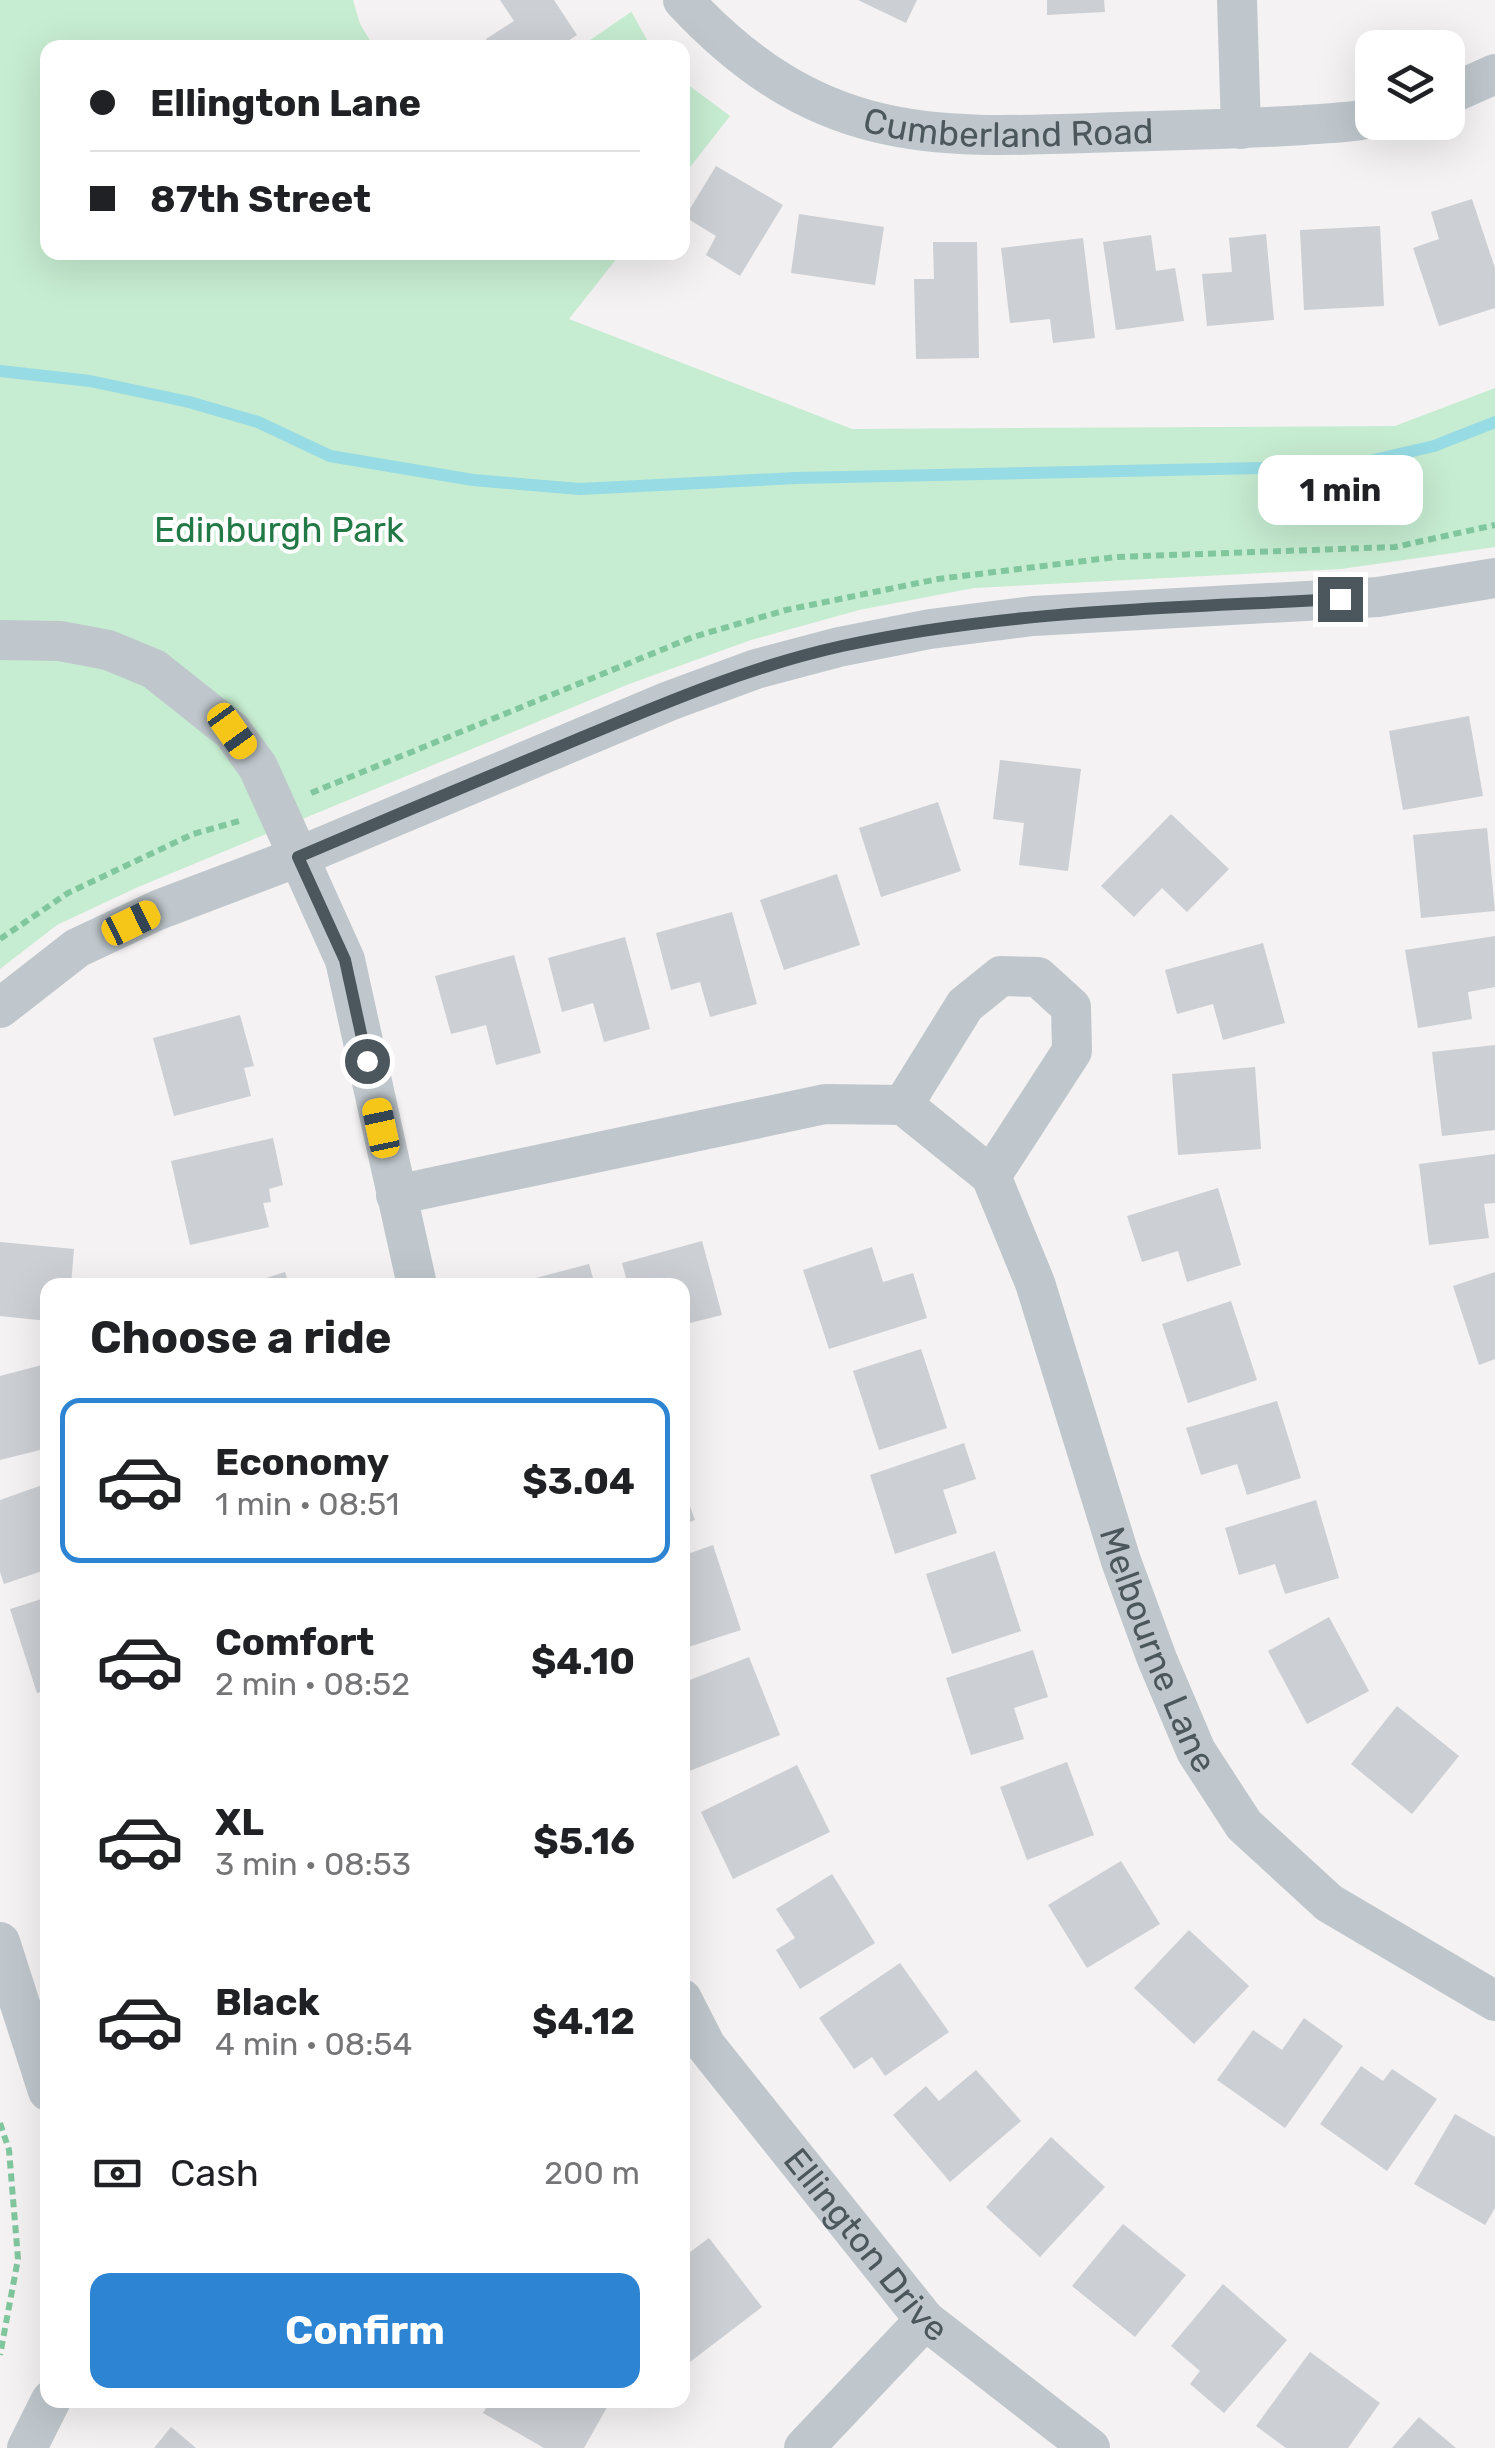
<!DOCTYPE html>
<html lang="en">
<head>
<meta charset="utf-8">
<style>
	:root { --surface:#fff; --page:#f2f2f2; --text:#202124; --muted:#757577; --line:#e0e0e0; --accent:#2d84d3 }
	body { margin:0; font-family:Rubik,sans-serif; background:var(--page); color:var(--text); height:100vh; display:flex; flex-direction:column; font-size:38px; white-space:nowrap }
	* { box-sizing:border-box; margin:0 }
	p { font-size:32px; color:var(--muted) }
	.icon { flex:none; width:55px; height:55px; fill:none; stroke:currentColor; stroke-width:2; stroke-linecap:round; stroke-linejoin:round }
	.map { position:relative; flex:1; overflow:hidden }
	.details { position:absolute; left:40px; top:1278px; width:650px; height:1130px; display:flex; flex-direction:column; background:var(--surface); border-radius:20px; box-shadow:0 10px 40px #0002 }
	.details>* { flex:none }
	.guide { position:absolute; left:40px; top:40px; width:650px; height:220px; border-radius:20px; box-shadow:0 10px 40px #0002; display:grid; align-content:center; height:220px; padding:0 50px; background:var(--surface) }
	.buttons { position:absolute; left:1355px; top:30px; display:grid; gap:20px }
	.buttons a { display:grid; place-items:center; width:110px; height:110px; border-radius:20px; background:var(--surface); box-shadow:0 10px 40px #0002; font-size:50px }
	.end { position:absolute; width:45px; height:45px; margin:-22px; border:12px solid #4b565d; background:#fff; box-shadow:0 0 0 5px #fff }
	.from { border-radius:50% }
	.bubble { position:absolute; height:70px; border-radius:20px; background:var(--surface); box-shadow:0 10px 40px #0002; font-size:32px; font-weight:700; line-height:70px; text-align:center }
	.car { position:absolute; width:30px; height:60px; margin:-30px -15px; border-radius:12px; box-shadow:0 0 8px 2px #0007; background:linear-gradient(#f5c518 24%,#345 0 40%,#f5c518 0 76%,#345 0 86%,#f5c518 0) }
	.guide b { display:flex; align-items:center; gap:35px; height:95px; font-size:38px }
	.guide b+b { border-top:2px solid var(--line) }
	.guide i { width:25px; height:25px; background:var(--text) }
	ul { padding:0; list-style:none }
	li { display:flex; align-items:center; gap:30px; height:165px; margin:0 20px 15px; padding:0 30px; border:5px solid transparent; border-radius:20px }
	li div { flex:1 }
	li b { display:block; font-size:38px }
	li em { font-style:normal; font-weight:700 }
	li.current { border-color:var(--accent) }
	li>.icon { width:90px; height:90px; stroke-width:1.5 }
	h2 { padding:0 50px; font-size:45px; line-height:120px }
	.pay { display:flex; align-items:center; gap:25px; height:110px; padding:0 50px; font-size:38px }
	.pay p { margin-inline-start:auto }
	.action { display:flex; gap:20px; margin-top:auto; padding:20px 50px }
	.action a { flex:1; height:115px; border-radius:20px; background:var(--accent); color:#fff; font-size:40px; font-weight:700; line-height:115px; text-align:center }
	.map>svg:first-child { display:block }
	.green { fill:#c6ecd1 }
	.lines { fill:none; stroke-linecap:round; stroke-linejoin:round }
	.stream { stroke:#97dbe4; stroke-width:12 }
	.building { fill:#cccfd3 }
	.path { stroke:#81c79e; stroke-width:6; stroke-dasharray:8 5; stroke-linecap:butt }
	.street { stroke:#bfc7cc; stroke-width:40 }
	.route { stroke:#4b565d; stroke-width:12 }
	.labels { text-anchor:middle; dominant-baseline:central; stroke-width:8; stroke-linejoin:round; paint-order:stroke }
	.street-label { font-size:35px; fill:#4b565d; stroke:#fff }
	.park-label { font-size:35px; fill:#227945; stroke:#fff }
</style>
</head>
<body>
<div class="map">
<svg width="1495" height="2448" viewBox="0 0 1495 2448">
	<rect width="100%" height="100%" fill="#f4f2f2"/>
	<g class="green">
		<path d="M0,0H353L360,24L374,47L48,48V252L621,253L569,319L852,429L1395,426L1495,388V547L1341,569L974,588L859,610L751,640L629,684L138,887L57,925L0,969Z"/>
		<path d="M631,11L651,47H580L631,12Z"/>
		<path d="M683,81L730,116L683,176Z"/>
	</g>
	<g class="lines">
		<path class="stream" d="M0,371L90,381L189,402L258,422L330,456L473,480L580,489L796,478L1348,466L1434,446L1495,422"/>
	</g>
	<g class="building">
		<path d="M500,0H554L577,35L557,48H492L486,39L514,21Z"/>
		<path d="M858,0H917L906,23Z"/>
		<path d="M1047,0H1104L1105,12L1047,15Z"/>
		<path d="M716,166L783,205L740,276L706,255L716,236L685,217Z"/>
		<path d="M1472,199L1495,268V308L1439,326L1413,248L1439,239L1431,212Z"/>
		<path d="M799,214L884,227L875,285L791,273Z"/>
		<path d="M1380,226L1384,306L1304,310L1300,230Z"/>
		<path d="M1266,234L1274,320L1207,326L1202,274L1232,272L1229,238Z"/>
		<path d="M1151,235L1156,271L1175,268L1184,321L1116,330L1103,242Z"/>
		<path d="M1083,238L1095,338L1053,343L1050,319L1010,323L1001,248Z"/>
		<path d="M933,242H977L979,358L916,359L914,279H934Z"/>
		<path d="M1469,716L1483,796L1403,810L1389,731Z"/>
		<path d="M1000,760L1081,769L1068,871L1019,865L1024,823L993,819Z"/>
		<path d="M938,802L961,871L881,897L859,828Z"/>
		<path d="M1171,814L1229,869L1187,912L1162,888L1134,917L1101,886Z"/>
		<path d="M1487,828L1495,911L1421,918L1413,835Z"/>
		<path d="M837,874L860,945L784,970L760,900Z"/>
		<path d="M732,912L757,1004L710,1017L700,982L671,990L656,933Z"/>
		<path d="M1495,936V987L1468,992L1472,1019L1418,1028L1405,950Z"/>
		<path d="M625,937L650,1029L604,1042L593,1003L562,1012L548,958Z"/>
		<path d="M1263,943L1285,1023L1223,1040L1213,1004L1177,1014L1165,970Z"/>
		<path d="M514,955L541,1053L496,1065L486,1025L451,1034L435,976Z"/>
		<path d="M240,1015L254,1066L244,1068L251,1096L174,1116L153,1038Z"/>
		<path d="M1495,1045V1130L1442,1136L1432,1052Z"/>
		<path d="M1255,1067L1261,1149L1178,1155L1172,1074Z"/>
		<path d="M273,1138L283,1185L269,1189L271,1202L263,1203L269,1227L190,1245L171,1161Z"/>
		<path d="M1495,1154V1203L1484,1204L1489,1238L1429,1245L1419,1164Z"/>
		<path d="M1218,1188L1241,1265L1187,1282L1178,1251L1142,1262L1127,1216Z"/>
		<path d="M702,1241L722,1315L682,1325V1285H628L622,1263Z"/>
		<path d="M0,1242L74,1249L71,1285H48V1321L0,1316Z"/>
		<path d="M872,1247L883,1282L913,1273L927,1318L829,1349L803,1270Z"/>
		<path d="M589,1264L595,1285H513V1284Z"/>
		<path d="M285,1272L289,1285H248V1284Z"/>
		<path d="M1495,1272V1359L1479,1365L1453,1286Z"/>
		<path d="M1231,1301L1257,1380L1188,1403L1162,1324Z"/>
		<path d="M921,1349L947,1428L879,1450L853,1371Z"/>
		<path d="M42,1365L48,1385V1448L0,1460V1376Z"/>
		<path d="M1277,1401L1301,1478L1247,1495L1237,1464L1201,1475L1186,1428Z"/>
		<path d="M964,1443L976,1479L943,1490L957,1533L895,1554L870,1475Z"/>
		<path d="M48,1483V1569L4,1584L0,1572V1500Z"/>
		<path d="M682,1485L695,1520L682,1525Z"/>
		<path d="M1316,1500L1339,1578L1285,1594L1275,1564L1239,1575L1225,1528Z"/>
		<path d="M713,1545L741,1630L682,1649V1556Z"/>
		<path d="M995,1551L1021,1631L952,1654L926,1574Z"/>
		<path d="M48,1597V1690L37,1693L10,1609Z"/>
		<path d="M1329,1617L1369,1691L1307,1724L1268,1651Z"/>
		<path d="M1033,1650L1048,1697L1014,1708L1024,1739L971,1755L946,1678Z"/>
		<path d="M749,1657L780,1735L687,1772L682,1760V1683Z"/>
		<path d="M1397,1706L1459,1756L1412,1814L1351,1764Z"/>
		<path d="M1067,1762L1094,1835L1027,1860L1000,1787Z"/>
		<path d="M797,1765L830,1832L733,1879L701,1812Z"/>
		<path d="M1121,1861L1160,1924L1087,1968L1048,1905Z"/>
		<path d="M832,1874L875,1943L800,1989L776,1950L795,1938L776,1909Z"/>
		<path d="M1189,1930L1249,1986L1194,2044L1134,1988Z"/>
		<path d="M900,1963L949,2032L885,2076L872,2057L854,2069L819,2018Z"/>
		<path d="M1304,2018L1343,2046L1285,2128L1217,2080L1253,2030L1282,2050Z"/>
		<path d="M1361,2066L1383,2081L1392,2069L1437,2099L1387,2171L1320,2124Z"/>
		<path d="M976,2070L1021,2121L950,2182L893,2115L926,2086L939,2101Z"/>
		<path d="M1455,2114L1495,2137V2208L1485,2225L1414,2184Z"/>
		<path d="M1051,2137L1105,2187L1040,2257L986,2207Z"/>
		<path d="M1123,2224L1186,2275L1135,2337L1072,2286Z"/>
		<path d="M709,2238L762,2307L686,2365L682,2360V2258Z"/>
		<path d="M1223,2284L1287,2340L1224,2413L1190,2384L1200,2371L1171,2346Z"/>
		<path d="M1310,2352L1380,2403L1348,2448H1286L1256,2426Z"/>
		<path d="M491,2400H607L610,2402L584,2448H544L483,2413Z"/>
		<path d="M1419,2417L1456,2448H1392Z"/>
		<path d="M171,2427L196,2448H154Z"/>
	</g>
	<g class="lines">
		<g class="path">
			<path d="M311,793L693,637L786,610L938,579L1116,557L1395,547L1495,525"/>
			<path d="M0,939L68,893L193,834L239,821"/>
			<path d="M0,2123L9,2150L18,2259L0,2355"/>
		</g>
		<g class="street">
			<path id="s1" d="M683,0C831,159 954,136 1152,131C1203,130 1254,128 1304,125C1327,123 1350,123 1372,118"/>
			<path d="M1237,0L1241,129"/>
			<path d="M1448,95L1495,74"/>
			<path d="M0,640L60,641L108,650L154,669L232,731L258,767L345,960L417,1285"/>
			<path d="M0,1008L77,948L158,910L298,857L669,701L756,669L839,647L930,629L1033,616L1378,597L1495,578"/>
			<path d="M903,1105L965,1005L1001,976L1038,977L1071,1007L1072,1051L991,1176"/>
			<path id="s2" d="M396,1195L825,1104L903,1105L991,1176L1035,1283L1121,1561L1157,1659L1196,1751L1244,1825L1329,1903L1495,2001"/>
			<path d="M0,1942L48,2091"/>
			<path id="s3" d="M682,1999L706,2046L925,2320L1090,2448"/>
			<path d="M27,2448L51,2400"/>
			<path d="M804,2448L925,2320"/>
		</g>
	</g>
	<g class="lines">
		<path class="route" d="M367,1061L345,960L298,857C391,817 485,778 578,739C664,703 751,666 842,646C1006,610 1174,608 1340,599"/>
	</g>
	<g class="labels">
		<g class="street-label">
			<text stroke="none"><textPath href="#s1" startOffset="365">Cumberland Road</textPath></text>
			<text stroke="none"><textPath href="#s2" startOffset="1132">Melbourne Lane</textPath></text>
			<text stroke="none"><textPath href="#s3" startOffset="308">Ellington Drive</textPath></text>
		</g>
		<g class="park-label">
			<text x="279" y="530">Edinburgh Park</text>
		</g>
	</g>
</svg>
<div class="buttons">
<a><svg class="icon" aria-label="layers" viewBox="0 0 24 24"><path d="M12 4l9 5-9 5-9-5zM3 14l9 5 9-5"/></svg></a>
</div>
<i class="end from" style="left:367px;top:1061px"></i>
<i class="end" style="left:1340px;top:599px"></i>
<div class="bubble" style="left:1258px;top:455px;width:165px">1 min</div>
<i class="car" style="left:232px;top:731px;rotate:144deg"></i>
<i class="car" style="left:131px;top:923px;rotate:64deg"></i>
<i class="car" style="left:381px;top:1128px;rotate:348deg"></i>
<div class="guide">
<b><i class="from"></i>Ellington Lane</b>
<b><i></i>87th Street</b>
</div>
<section class="details">
<h2>Choose a ride</h2>
<ul>
<li class="current"><svg class="icon" aria-label="car" viewBox="0 0 24 24"><path d="M5 17H2v-5l4-1 3-4h7l3 4 3 1v5h-3M9 17h6M6 11h13"/><circle cx="7" cy="17" r="2"/><circle cx="17" cy="17" r="2"/></svg><div><b>Economy</b><p>1 min · 08:51</p></div><em>$3.04</em></li>
<li><svg class="icon" aria-label="car" viewBox="0 0 24 24"><path d="M5 17H2v-5l4-1 3-4h7l3 4 3 1v5h-3M9 17h6M6 11h13"/><circle cx="7" cy="17" r="2"/><circle cx="17" cy="17" r="2"/></svg><div><b>Comfort</b><p>2 min · 08:52</p></div><em>$4.10</em></li>
<li><svg class="icon" aria-label="car" viewBox="0 0 24 24"><path d="M5 17H2v-5l4-1 3-4h7l3 4 3 1v5h-3M9 17h6M6 11h13"/><circle cx="7" cy="17" r="2"/><circle cx="17" cy="17" r="2"/></svg><div><b>XL</b><p>3 min · 08:53</p></div><em>$5.16</em></li>
<li><svg class="icon" aria-label="car" viewBox="0 0 24 24"><path d="M5 17H2v-5l4-1 3-4h7l3 4 3 1v5h-3M9 17h6M6 11h13"/><circle cx="7" cy="17" r="2"/><circle cx="17" cy="17" r="2"/></svg><div><b>Black</b><p>4 min · 08:54</p></div><em>$4.12</em></li>
</ul>
<div class="pay"><svg class="icon" aria-label="cash" viewBox="0 0 24 24"><path d="M3 7h18v10H3z"/><circle cx="12" cy="12" r="2"/></svg>Cash<p>200 m</p></div>
<div class="action"><a>Confirm</a></div>
</section>
</div>
</body>
</html>
